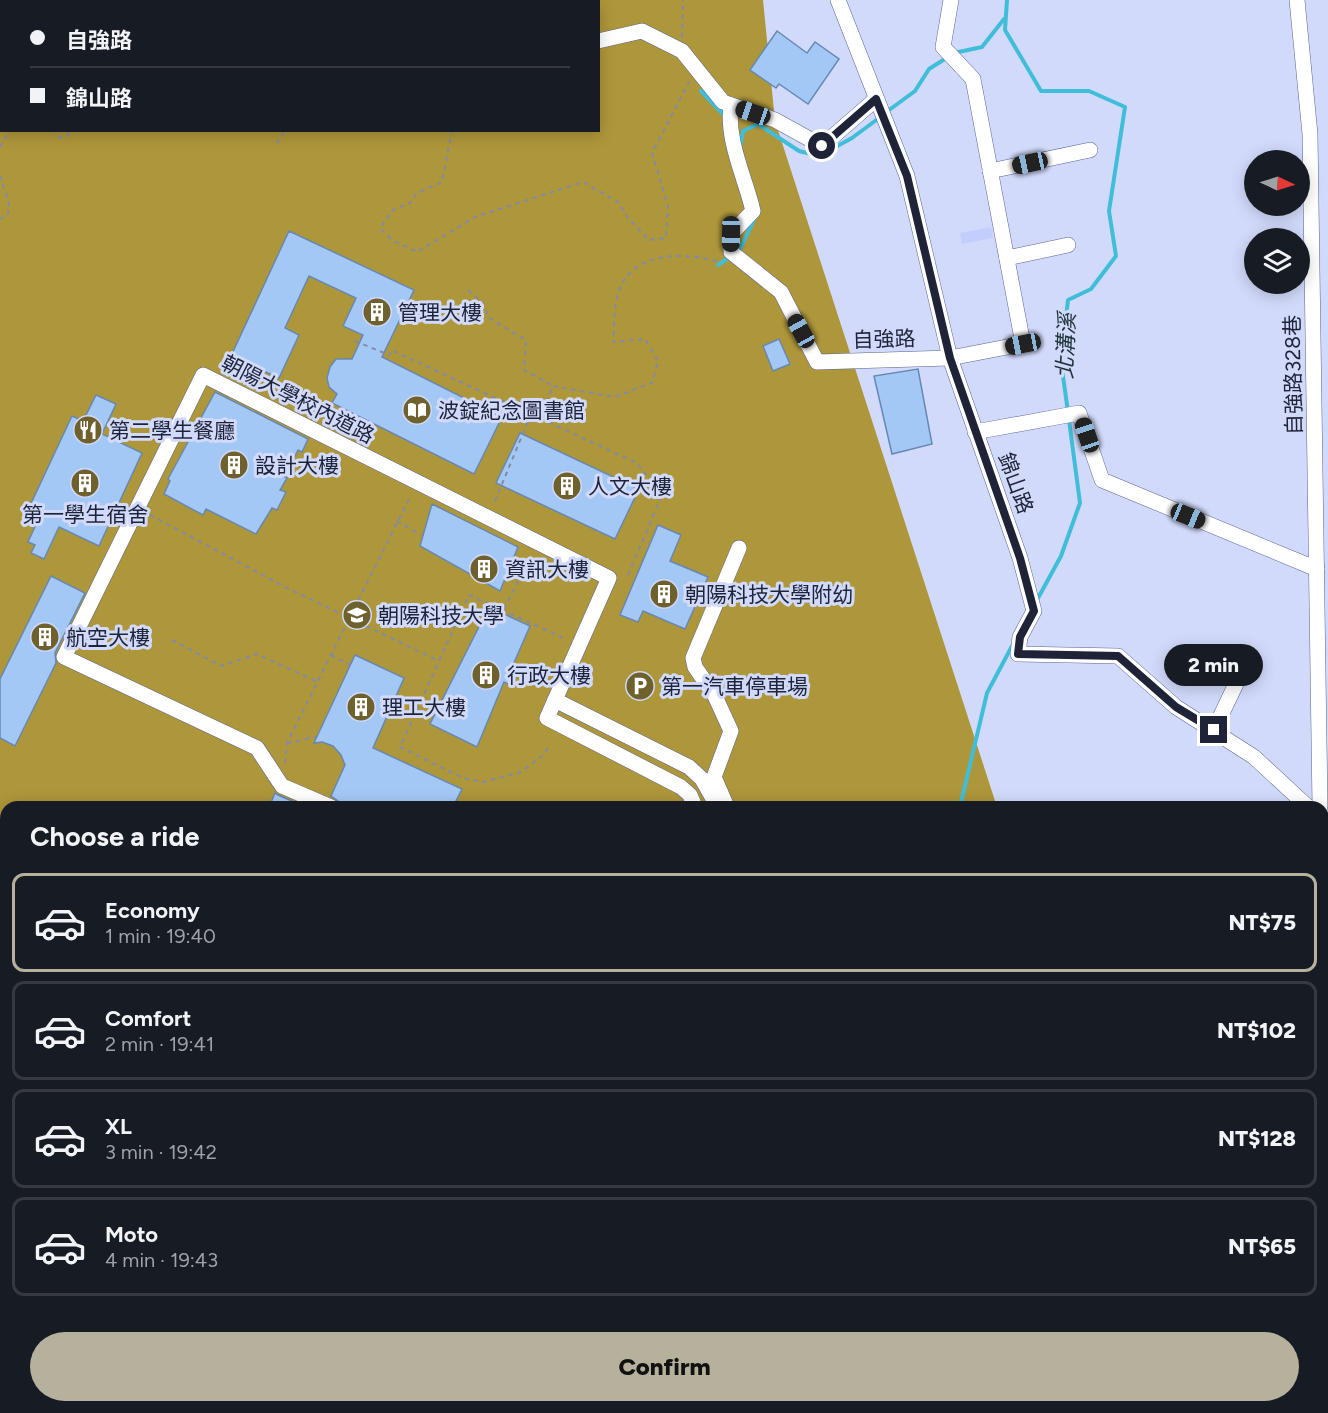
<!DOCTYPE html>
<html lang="en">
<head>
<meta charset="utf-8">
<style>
	:root { --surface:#171b24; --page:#20242c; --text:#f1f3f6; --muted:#9ea1a6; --line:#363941; --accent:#b6b19c }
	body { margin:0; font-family:Figtree,"Noto Sans TC",sans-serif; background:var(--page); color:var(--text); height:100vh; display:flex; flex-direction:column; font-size:22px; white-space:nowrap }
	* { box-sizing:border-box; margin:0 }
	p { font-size:20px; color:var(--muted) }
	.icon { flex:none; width:33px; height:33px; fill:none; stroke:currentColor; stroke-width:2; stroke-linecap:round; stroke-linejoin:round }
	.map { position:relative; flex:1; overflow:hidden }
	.panel { position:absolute; left:0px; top:801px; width:1329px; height:612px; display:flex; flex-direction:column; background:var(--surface); border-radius:18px 18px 0 0; box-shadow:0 3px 15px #0003 }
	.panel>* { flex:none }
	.guide { position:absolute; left:0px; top:0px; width:600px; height:132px; box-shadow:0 3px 15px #0003; display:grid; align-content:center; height:132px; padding:0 30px; background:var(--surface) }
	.needle { width:39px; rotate:94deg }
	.fabs { position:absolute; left:1244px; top:150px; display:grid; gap:12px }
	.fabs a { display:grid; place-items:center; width:66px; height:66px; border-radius:50%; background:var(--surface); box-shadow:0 3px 15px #0003; font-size:30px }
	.end { position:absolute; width:27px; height:27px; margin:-14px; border:8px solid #1f2337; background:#fff; box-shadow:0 0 0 3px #fff }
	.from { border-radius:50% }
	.bubble { position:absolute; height:42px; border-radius:21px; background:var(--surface); box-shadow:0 3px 15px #0003; font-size:20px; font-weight:800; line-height:42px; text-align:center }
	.car { position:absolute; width:18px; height:36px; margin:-18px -9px; border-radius:8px; box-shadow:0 0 4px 2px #0007; background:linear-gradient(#222 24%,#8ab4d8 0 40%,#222 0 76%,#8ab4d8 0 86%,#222 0) }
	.guide b { display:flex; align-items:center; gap:21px; height:57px; font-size:22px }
	.guide b+b { border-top:2px solid var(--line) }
	.guide i { width:15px; height:15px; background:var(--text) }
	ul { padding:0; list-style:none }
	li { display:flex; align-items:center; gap:18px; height:99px; margin:0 12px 9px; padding:0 18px; border:3px solid var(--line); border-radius:12px }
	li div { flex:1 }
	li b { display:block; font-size:22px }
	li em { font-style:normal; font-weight:800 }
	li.active { border-color:var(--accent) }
	li>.icon { width:54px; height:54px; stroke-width:1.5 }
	h2 { padding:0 30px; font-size:27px; line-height:72px }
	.primary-button { display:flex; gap:12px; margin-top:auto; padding:12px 30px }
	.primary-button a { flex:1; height:69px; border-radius:36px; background:var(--accent); color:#111; font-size:24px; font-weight:800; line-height:69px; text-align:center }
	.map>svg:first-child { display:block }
	.built { fill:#c3ceff }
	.forest { fill:#ae963a; fill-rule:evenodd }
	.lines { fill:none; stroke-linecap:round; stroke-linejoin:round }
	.stream { stroke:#40bed9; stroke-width:4 }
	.building { fill:#a4c8f6; stroke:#6788b3; stroke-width:1.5 }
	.minor-casing { stroke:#5a6392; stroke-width:16 }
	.path { stroke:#838aa5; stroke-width:2; stroke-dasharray:4.5 4.5; stroke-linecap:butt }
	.minor { stroke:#fff; stroke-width:15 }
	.route { stroke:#1f2337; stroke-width:8 }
	.labels { text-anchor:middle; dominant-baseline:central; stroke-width:6; stroke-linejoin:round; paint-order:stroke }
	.poi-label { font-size:21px; fill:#1f2337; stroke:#d2dafb; text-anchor:start }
	.street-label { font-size:21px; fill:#1f2337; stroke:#d2dafb }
	.water-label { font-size:22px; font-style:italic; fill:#1e3338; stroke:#d2dafb }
</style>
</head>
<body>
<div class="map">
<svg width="1328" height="1413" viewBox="0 0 1328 1413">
	<rect width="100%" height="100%" fill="#d2dafb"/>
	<path class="built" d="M991,227L993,238L962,244L960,233Z"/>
	<path class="forest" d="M0,0H763L775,121L997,807H6V1407H1191L1193,1413H0ZM2,2H598V130H2Z"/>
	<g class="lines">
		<g class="stream">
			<path d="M1007,0L1005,30L1041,91H1089L1125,107L1109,211L1116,256L1091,289L1068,300L1061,362L1068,412"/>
			<path d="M954,53L982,47L1004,19"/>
			<path d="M701,91L722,113H727"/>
			<path d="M885,113L915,91L929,69L948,57"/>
			<path d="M740,148L743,131L758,124L799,151L819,156L852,138L879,118"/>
			<path d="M736,252L740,249L754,220"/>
			<path d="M718,265L730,257"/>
			<path d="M1037,600L1061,556L1080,503L1069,420"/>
			<path d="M960,807L987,693L1012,646"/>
			<path d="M115,1407L120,1413"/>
			<path d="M715,1407L716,1413"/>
			<path d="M806,1413L818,1407"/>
		</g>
	</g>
	<g class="building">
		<path d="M777,31L807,53L815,42L839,59L808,104L779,84L776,88L750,70Z"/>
		<path d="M289,231L414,290L382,357L502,417L474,474L332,403L337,394L329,387L327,378L330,367L336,359H352L363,335L343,326L356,298L309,276L285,328L299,335L279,378L231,356Z"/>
		<path d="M779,339L790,364L773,371L763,346Z"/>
		<path d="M918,369L932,444L892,454L874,376Z"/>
		<path d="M215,392L308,439L302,452L298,450L285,477L287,478L280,490L286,492L277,510L272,508L256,534L206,509L203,515L164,494L170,481L168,479Z"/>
		<path d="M96,395L116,404L102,434L142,453L99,546L59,527L44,559L31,553L35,545L28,542L39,518L27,512L72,416L83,421Z"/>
		<path d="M520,433L639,489L615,539L496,483Z"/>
		<path d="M432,504L518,547L500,591L420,546Z"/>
		<path d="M658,525L681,535L670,561L708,577L685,629L643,611L638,622L620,615Z"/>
		<path d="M51,576L85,593L55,653L56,663L15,746L0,738V679Z"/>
		<path d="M489,607L530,626L513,665L520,668L512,686L504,682L477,747L430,724Z"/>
		<path d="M355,655L404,678L373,748L462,789L453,807H341L338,801L331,796L345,765L341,755L333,746L322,742L314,743Z"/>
		<path d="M275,793L278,795L306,807H269Z"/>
	</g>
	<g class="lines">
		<g class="minor-casing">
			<g id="minor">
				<path d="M838,0L907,176L950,358L1020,558L1034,611L1020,637L1018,654L1118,656L1176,707L1254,757L1308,807"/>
				<path d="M1297,0L1310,134L1320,807"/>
				<path d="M585,2V0"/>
				<path d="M598,41L642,31L682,51L723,102L775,120L822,146L876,99"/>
				<path d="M731,105C726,140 745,177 753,211L731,234V252L781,292L817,362L950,358L1023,344L973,79L943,47L951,0"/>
				<path d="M990,171L1090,150"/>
				<path d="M1007,258L1068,245"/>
				<path d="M975,432L1079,413L1102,480L1317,569"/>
				<path d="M555,700L689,767L702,779L715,802"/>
				<path d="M1214,730L1244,667"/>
				<path d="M331,807L282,786L257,748L64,657L203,375L609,578L547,718L681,787L690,795L695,807"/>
				<path d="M727,807L714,777L731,731L715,696L695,667L693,658L739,548"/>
				<path d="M1323,822L1328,830"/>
				<path d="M0,988L6,991"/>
				<path d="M1323,990L1328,984"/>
				<path d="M1323,1055L1328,1064"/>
				<path d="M0,1258L6,1261"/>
				<path d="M1323,1263L1328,1272"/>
				<path d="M0,1289H6"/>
				<path d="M1323,1290L1328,1287"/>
				<path d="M0,1309L6,1312"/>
				<path d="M1323,1343L1328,1350"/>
				<path d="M1323,1403L1328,1405"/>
				<path d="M158,1407L160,1413"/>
				<path d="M591,1407L594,1413"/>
				<path d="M1051,1407H1062"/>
				<path d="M1286,1407L1291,1413"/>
				<path d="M1308,1407L1309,1413"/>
				<path d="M673,1413L676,1407"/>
				<path d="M1105,1413L1107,1407"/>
				<path d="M1174,1413L1176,1407"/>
			</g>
		</g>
		<g class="path">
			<path d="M86,0L88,2"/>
			<path d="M682,37L683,0"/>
			<path d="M52,130L61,138L67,136L71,130"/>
			<path d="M452,130L442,182L417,193L410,203L393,210L380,228L392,240L417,252L475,217L583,182L618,202L628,218L649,240L666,238L668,206L652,153L689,82"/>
			<path d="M277,143L285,130"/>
			<path d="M0,147L10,130"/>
			<path d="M0,176L9,203L8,214L0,219"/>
			<path d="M468,290L483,303L489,318L526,340L524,370L553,386"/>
			<path d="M355,341L389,355L391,350L637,463L662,496"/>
			<path d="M546,402L553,386L614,397L652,383L658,361L645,339L613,342C615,326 613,306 619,291C633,250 686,252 720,262"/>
			<path d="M495,501L531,414"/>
			<path d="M150,515L285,587L439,661"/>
			<path d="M397,521L421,535"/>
			<path d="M628,575L664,490"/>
			<path d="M504,609L531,555"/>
			<path d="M172,640L221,666L257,654L318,682"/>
			<path d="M331,655L350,665"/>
			<path d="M287,743L316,737"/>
			<path d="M548,748L543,755L521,772L483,782L463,778L400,747L469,595L566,639"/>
			<path d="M285,763L287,743L411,495"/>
		</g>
		<use href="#minor" class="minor"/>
	</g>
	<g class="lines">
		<path class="route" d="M822,146L876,99L907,176L950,358L1020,558L1034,611L1020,637L1018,654L1118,656L1176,707L1214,730"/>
	</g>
	<defs>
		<g id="building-disc" transform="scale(1.5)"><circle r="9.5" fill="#6e612e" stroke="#d2dafb"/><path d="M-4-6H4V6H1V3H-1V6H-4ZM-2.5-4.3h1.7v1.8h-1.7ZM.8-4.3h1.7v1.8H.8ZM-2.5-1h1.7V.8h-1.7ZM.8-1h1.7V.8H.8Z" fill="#fff"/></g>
		<g id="library-disc" transform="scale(1.5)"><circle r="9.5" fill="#6e612e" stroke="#d2dafb"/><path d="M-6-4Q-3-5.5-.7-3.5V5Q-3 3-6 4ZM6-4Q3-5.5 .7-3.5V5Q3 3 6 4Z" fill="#fff"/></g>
		<g id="restaurant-disc" transform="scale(1.5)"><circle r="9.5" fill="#6e612e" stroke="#d2dafb"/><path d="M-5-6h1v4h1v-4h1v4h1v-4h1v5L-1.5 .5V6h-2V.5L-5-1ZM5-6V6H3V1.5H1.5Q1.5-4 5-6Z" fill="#fff"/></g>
		<g id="university-disc" transform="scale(1.5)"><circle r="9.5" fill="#6e612e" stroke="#d2dafb"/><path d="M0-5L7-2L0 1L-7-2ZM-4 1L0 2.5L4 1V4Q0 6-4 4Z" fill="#fff"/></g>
		<g id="parking-disc" transform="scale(1.5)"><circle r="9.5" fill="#6e612e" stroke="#d2dafb"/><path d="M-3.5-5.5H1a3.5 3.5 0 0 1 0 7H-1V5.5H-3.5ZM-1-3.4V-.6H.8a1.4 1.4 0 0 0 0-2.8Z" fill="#fff"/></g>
	</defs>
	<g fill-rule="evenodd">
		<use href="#building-disc" x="377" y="312"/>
		<use href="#library-disc" x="417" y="410"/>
		<use href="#restaurant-disc" x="88" y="430"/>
		<use href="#building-disc" x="234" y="465"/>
		<use href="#building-disc" x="85" y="483"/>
		<use href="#building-disc" x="567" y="486"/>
		<use href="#building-disc" x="484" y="569"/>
		<use href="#building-disc" x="664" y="594"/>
		<use href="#university-disc" x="357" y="615"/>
		<use href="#building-disc" x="45" y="637"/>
		<use href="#building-disc" x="486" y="675"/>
		<use href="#parking-disc" x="640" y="686"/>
		<use href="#building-disc" x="361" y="707"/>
	</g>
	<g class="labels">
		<g class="poi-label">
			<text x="398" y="312">管理大樓</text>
			<text x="438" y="410">波錠紀念圖書館</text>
			<text x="109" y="430">第二學生餐廳</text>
			<text x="255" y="465">設計大樓</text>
			<text x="588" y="486">人文大樓</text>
			<text x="85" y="514" text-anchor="middle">第一學生宿舍</text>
			<text x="505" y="569">資訊大樓</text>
			<text x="685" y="594">朝陽科技大學附幼</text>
			<text x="378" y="615">朝陽科技大學</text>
			<text x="66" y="637">航空大樓</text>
			<text x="507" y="675">行政大樓</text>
			<text x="661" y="686">第一汽車停車場</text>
			<text x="382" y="707">理工大樓</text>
		</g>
		<g class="street-label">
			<text transform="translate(884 339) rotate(-2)">自強路</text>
			<text transform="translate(1293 375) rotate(-91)">自強路328巷</text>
			<text transform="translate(298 399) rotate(27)">朝陽大學校內道路</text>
			<text transform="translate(1016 483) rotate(70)">錦山路</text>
		</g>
		<g class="water-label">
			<text transform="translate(1066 346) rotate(-88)">北溝溪</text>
		</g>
	</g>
</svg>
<div class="fabs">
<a><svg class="needle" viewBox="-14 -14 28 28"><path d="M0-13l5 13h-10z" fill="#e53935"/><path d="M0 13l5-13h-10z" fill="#9ea1a6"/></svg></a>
<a><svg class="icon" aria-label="layers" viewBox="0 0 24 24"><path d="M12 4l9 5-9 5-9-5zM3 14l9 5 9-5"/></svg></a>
</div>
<i class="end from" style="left:822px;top:146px"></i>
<i class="end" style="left:1214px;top:730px"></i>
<div class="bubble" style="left:1164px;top:644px;width:99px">2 min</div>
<i class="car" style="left:753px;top:113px;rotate:289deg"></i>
<i class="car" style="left:1030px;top:163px;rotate:258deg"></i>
<i class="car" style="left:731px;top:234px;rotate:181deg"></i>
<i class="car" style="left:801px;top:331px;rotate:331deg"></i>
<i class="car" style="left:1023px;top:344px;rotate:259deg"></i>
<i class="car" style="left:1087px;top:435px;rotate:341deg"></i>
<i class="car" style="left:1188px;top:516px;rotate:112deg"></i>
<div class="guide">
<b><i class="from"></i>自強路</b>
<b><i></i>錦山路</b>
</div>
<section class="panel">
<h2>Choose a ride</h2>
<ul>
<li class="active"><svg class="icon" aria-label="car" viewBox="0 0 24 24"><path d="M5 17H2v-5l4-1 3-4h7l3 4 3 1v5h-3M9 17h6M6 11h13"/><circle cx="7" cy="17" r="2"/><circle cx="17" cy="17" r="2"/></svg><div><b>Economy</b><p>1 min · 19:40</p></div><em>NT$75</em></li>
<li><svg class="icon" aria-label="car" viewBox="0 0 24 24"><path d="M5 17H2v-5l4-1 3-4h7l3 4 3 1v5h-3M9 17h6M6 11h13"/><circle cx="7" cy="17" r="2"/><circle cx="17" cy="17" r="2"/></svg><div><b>Comfort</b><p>2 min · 19:41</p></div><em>NT$102</em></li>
<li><svg class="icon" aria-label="car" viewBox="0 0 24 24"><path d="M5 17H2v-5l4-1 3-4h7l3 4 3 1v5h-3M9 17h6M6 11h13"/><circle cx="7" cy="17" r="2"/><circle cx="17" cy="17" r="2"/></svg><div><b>XL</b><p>3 min · 19:42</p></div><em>NT$128</em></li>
<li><svg class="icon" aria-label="car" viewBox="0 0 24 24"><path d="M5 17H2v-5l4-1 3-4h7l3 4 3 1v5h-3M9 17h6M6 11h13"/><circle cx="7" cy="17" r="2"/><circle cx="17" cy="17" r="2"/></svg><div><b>Moto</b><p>4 min · 19:43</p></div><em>NT$65</em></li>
</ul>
<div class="primary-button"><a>Confirm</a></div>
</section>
</div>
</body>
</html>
